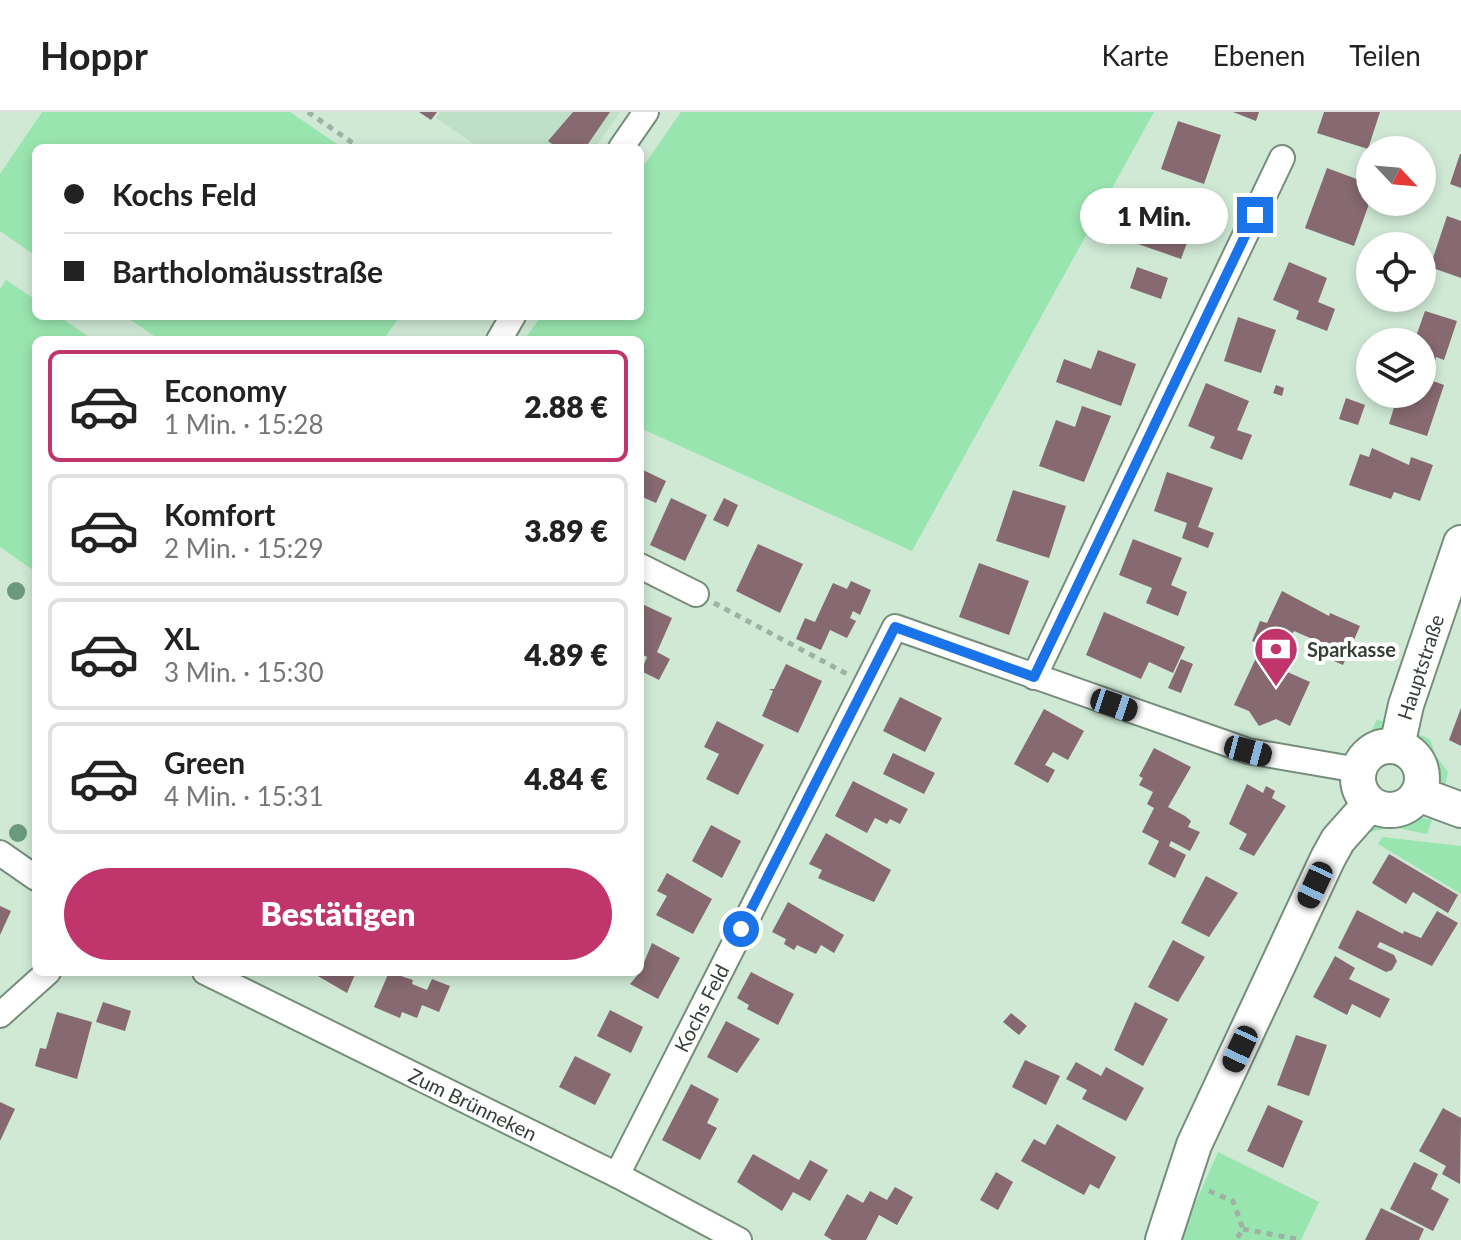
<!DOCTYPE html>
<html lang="de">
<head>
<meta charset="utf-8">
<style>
	:root { --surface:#fff; --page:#f6f6f6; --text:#222; --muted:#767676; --line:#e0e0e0; --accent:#c0356c }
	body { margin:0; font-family:Lato,sans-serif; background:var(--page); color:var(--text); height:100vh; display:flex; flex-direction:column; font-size:30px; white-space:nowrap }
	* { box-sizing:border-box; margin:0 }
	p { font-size:26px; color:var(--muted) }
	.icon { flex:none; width:44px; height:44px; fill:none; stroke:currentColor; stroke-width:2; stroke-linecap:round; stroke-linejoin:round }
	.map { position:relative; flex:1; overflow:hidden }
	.sheet { position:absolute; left:32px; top:224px; width:612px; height:640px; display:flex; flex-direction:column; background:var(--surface); border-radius:12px; box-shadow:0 4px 12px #0003 }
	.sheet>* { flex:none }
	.hud { position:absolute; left:32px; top:32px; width:612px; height:176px; border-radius:12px; box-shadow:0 4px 12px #0003; display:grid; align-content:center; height:176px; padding:0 32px; background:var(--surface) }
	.needle { width:52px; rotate:116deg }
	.controls { position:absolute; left:1356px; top:24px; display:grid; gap:16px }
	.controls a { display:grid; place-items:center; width:80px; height:80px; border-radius:50%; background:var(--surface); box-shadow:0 4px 12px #0003; font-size:40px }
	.end { position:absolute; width:36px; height:36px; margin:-18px; border:10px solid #1a73e8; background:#fff; box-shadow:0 0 0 4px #fff }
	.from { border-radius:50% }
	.bubble { position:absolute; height:56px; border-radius:28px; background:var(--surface); box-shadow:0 4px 12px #0003; font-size:26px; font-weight:800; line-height:56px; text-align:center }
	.car { position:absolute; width:24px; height:48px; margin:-24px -12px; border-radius:10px; box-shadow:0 0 6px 2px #0007; background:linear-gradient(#222 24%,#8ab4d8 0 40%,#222 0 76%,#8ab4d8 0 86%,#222 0) }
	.hud b { display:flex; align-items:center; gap:28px; height:76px; font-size:30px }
	.hud b+b { border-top:2px solid var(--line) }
	.hud i { width:20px; height:20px; background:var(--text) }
	ul { padding:14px 0 0; list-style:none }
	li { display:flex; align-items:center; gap:24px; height:112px; margin:0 16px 12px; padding:0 16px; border:4px solid var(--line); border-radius:12px }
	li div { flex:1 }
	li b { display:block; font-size:30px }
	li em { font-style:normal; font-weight:800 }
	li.active { border-color:var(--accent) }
	li>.icon { width:72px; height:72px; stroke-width:1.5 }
	.primary-button { display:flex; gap:16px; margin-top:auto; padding:16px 32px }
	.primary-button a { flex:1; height:92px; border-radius:48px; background:var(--accent); color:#fff; font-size:32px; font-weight:800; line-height:92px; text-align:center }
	header { display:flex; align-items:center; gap:48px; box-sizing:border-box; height:112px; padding:0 40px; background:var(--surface); border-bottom:2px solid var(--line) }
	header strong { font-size:38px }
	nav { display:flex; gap:44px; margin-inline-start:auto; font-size:28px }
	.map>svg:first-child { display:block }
	.built { fill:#bfdfc6 }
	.green { fill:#99e5af }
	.building { fill:#866971 }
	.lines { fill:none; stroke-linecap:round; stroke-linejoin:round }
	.street-casing { stroke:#768d7c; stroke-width:28 }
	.secondary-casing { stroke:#768d7c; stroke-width:38 }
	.path { stroke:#9db2a2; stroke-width:5; stroke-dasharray:6 6; stroke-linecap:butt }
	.street { stroke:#fff; stroke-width:24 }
	.secondary { stroke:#fff; stroke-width:34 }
	.tree { fill:#6b997b }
	.route { stroke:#1a73e8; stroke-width:10 }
	.labels { text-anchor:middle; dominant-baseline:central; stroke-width:8; stroke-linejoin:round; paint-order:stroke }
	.poi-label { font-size:20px; font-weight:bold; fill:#353f37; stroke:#fff; text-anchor:start }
	.street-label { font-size:20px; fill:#353f37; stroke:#fff }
</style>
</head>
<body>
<header>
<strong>Hoppr</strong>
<nav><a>Karte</a><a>Ebenen</a><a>Teilen</a></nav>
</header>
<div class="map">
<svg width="1461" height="1128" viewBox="0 0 1461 1128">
	<rect width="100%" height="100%" fill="#cfe9d5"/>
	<path class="built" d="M440,0H620L595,36H480L436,6Z"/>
	<g class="green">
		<path d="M42,0H290L343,36H36V144L0,119V62Z"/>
		<path d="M681,0H1154L912,439L640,316V228H524L541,204H640V59Z"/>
		<path d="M6,168L36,188V204H59L93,228H36V460L0,435V177Z"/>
		<path d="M125,204H400L383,228H160Z"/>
		<path d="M1377,607L1384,610L1376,625L1360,640L1350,639L1372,618Z"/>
		<path d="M1418,622L1430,627L1436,644L1448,660L1445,674C1432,665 1416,638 1418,622Z"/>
		<path d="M1418,705L1432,708L1427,722L1393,715L1370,720L1369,716L1382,708Z"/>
		<path d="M1382,725L1461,734V782L1378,732Z"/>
		<path d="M1218,1040L1319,1090L1301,1128H1179Z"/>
	</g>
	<g class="building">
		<path d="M419,0H437L431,8Z"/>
		<path d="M573,0H610L588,32L593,36H548L552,32L548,29Z"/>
		<path d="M1233,0H1259L1256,9Z"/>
		<path d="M1324,0H1380L1368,37L1317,21Z"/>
		<path d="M1178,9L1221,23L1204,72L1161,57Z"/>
		<path d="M1460,42H1461V76L1450,72Z"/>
		<path d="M1327,56L1370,72V89L1354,134L1305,116Z"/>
		<path d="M1155,85L1198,101L1181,147L1138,132Z"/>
		<path d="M1447,104L1461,109V166L1430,155Z"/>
		<path d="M1289,150L1327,166L1318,190L1335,197L1327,219L1296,207L1299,199L1273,188Z"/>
		<path d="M1368,152L1370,153V169L1363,167Z"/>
		<path d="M1137,155L1168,166L1161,187L1130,176Z"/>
		<path d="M1392,186H1413L1409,197L1390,191Z"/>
		<path d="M1425,199L1457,209L1444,248L1436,245L1435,250L1422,245V230H1414Z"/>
		<path d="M1238,205L1276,218L1261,261L1224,249Z"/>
		<path d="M1098,238L1136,252L1121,294L1056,270L1064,247L1091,257Z"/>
		<path d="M1422,265L1444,273L1427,324L1389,312L1398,282H1422Z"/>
		<path d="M1206,271L1249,289L1237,318L1252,323L1242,348L1210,336L1215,325L1188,314Z"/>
		<path d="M1276,273L1284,276L1282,284L1273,281Z"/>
		<path d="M1346,286L1365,293L1358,313L1339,307Z"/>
		<path d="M1082,294L1111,304L1084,370L1039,354L1056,308L1075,315Z"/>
		<path d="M1372,336L1409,353L1411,345L1433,353L1420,389L1394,380L1391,387L1349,373L1360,342L1369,345Z"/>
		<path d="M643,358L666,369L656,391L640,384Z"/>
		<path d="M1167,360L1213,376L1198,415L1214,421L1208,436L1182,426L1187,411L1154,399Z"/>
		<path d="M1013,378L1066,394L1049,446L996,429Z"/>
		<path d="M671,386L707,403L685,449L650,433Z"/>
		<path d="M724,386L738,393L728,415L713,408Z"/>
		<path d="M1133,427L1182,446L1171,473L1187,480L1178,504L1146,491L1152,476L1119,463Z"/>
		<path d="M758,432L803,452L780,501L736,479Z"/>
		<path d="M979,451L1029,469L1009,523L959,505Z"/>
		<path d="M851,469L871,478L860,503L853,499L850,506L856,509L847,526L830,518L821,538L796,527L805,506L815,510L833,471L847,477Z"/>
		<path d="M1282,479L1329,504L1330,501L1360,514L1343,553L1312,539L1317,529L1294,519L1292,522L1281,517L1273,537L1252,529L1260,509L1267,511Z"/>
		<path d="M640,491L672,506L657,540L670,547L659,568L641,559L647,545L640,541Z"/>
		<path d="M1104,500L1185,535L1173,561L1149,550L1141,567L1086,543Z"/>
		<path d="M1256,546L1310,570L1290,614L1276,607L1259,614L1249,599L1234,593Z"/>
		<path d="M1181,547L1193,552L1181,581L1168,576Z"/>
		<path d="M786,552L822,569L798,621L762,604L773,579L769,577H774Z"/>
		<path d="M900,585L942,606L925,640L883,619Z"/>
		<path d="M1461,596V634L1449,628Z"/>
		<path d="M1044,597L1084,619L1068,648L1053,640L1045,653L1055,658L1048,671L1014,652Z"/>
		<path d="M717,609L764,633L738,683L706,667L719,642L704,635Z"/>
		<path d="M1154,636L1191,655L1168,695L1185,704L1191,709L1188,715L1200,720L1190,739L1171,729L1169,734L1186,743L1175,766L1148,752L1159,729L1142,720L1154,696L1147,692L1153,680L1139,673L1143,666L1139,664Z"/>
		<path d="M893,641L935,661L924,682L883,662Z"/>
		<path d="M853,669L908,697L900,712L890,707L887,712L875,706L867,721L835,704Z"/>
		<path d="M1247,672L1263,681L1266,674L1275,679L1272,686L1286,694L1254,744L1239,737L1247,722L1229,712Z"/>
		<path d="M711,713L741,729L722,766L692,749Z"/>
		<path d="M826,721L891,758L874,790L818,766L822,758L809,752Z"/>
		<path d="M1389,742L1458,783L1448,801L1413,780L1406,792L1372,771Z"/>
		<path d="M667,761L712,787L693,822L656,803L667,784L657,779Z"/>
		<path d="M1206,764L1238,781L1209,825L1181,811Z"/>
		<path d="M788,790L844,823L834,841L821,833L816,842L797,833L794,838L784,832L786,827L772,820Z"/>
		<path d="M0,794L11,799L0,823Z"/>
		<path d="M1357,798L1403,822L1404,819L1421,826L1437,799L1458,811L1432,854L1380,830L1377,835L1394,843L1397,849L1392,858L1386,860L1338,836Z"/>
		<path d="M1173,828L1205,845L1178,890L1148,875Z"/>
		<path d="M652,831L680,846L658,887L630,872L640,860Z"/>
		<path d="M1335,844L1355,856L1349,867L1390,887L1380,906L1352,892L1347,903L1313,885Z"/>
		<path d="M311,860H356L347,881Z"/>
		<path d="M389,860L413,868L412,872L427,878L432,867L450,874L439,900L422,893L417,906L402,900L400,906L374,895Z"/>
		<path d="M751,860L794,882L778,913L747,897L749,893L737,886Z"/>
		<path d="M103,890L131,899L125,919L96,910Z"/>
		<path d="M1135,890L1168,907L1143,954L1114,938Z"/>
		<path d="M610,898L643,915L631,941L597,924Z"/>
		<path d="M57,900L92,910L77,967L35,954L40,936L46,937Z"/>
		<path d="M1011,901L1027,914L1019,923L1003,910Z"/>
		<path d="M726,909L760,927L737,961L707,945Z"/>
		<path d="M1296,923L1327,933L1309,984L1277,973Z"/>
		<path d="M575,944L611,962L595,993L559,975Z"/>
		<path d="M1025,948L1060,964L1046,993L1012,975Z"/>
		<path d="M1076,950L1101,964L1106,955L1144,976L1126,1009L1082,987L1087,978L1066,967Z"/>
		<path d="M691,972L719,987L707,1011L717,1016L700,1048L662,1028Z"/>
		<path d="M0,990L15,997L0,1029Z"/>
		<path d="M1268,993L1303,1009L1283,1056L1247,1039Z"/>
		<path d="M1443,996L1461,1006L1460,1072L1442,1062L1446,1054L1419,1039Z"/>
		<path d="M1057,1012L1116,1045L1099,1077L1090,1072L1084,1083L1021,1049L1034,1027L1045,1033Z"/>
		<path d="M753,1042L799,1068L810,1048L828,1058L810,1089L793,1080L782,1099L737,1070Z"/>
		<path d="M1414,1050L1438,1062L1431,1077L1449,1087L1433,1119L1390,1097Z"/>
		<path d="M996,1060L1013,1070L998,1098L980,1088Z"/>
		<path d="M895,1075L913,1085L897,1113L879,1103L866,1128H832L824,1123L847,1082L863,1091L870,1079L887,1088Z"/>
		<path d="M1381,1096L1424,1117L1419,1128H1365Z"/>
	</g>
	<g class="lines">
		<g class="street-casing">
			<g id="street">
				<path d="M621,36L646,0"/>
				<path d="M499,228L513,204"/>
				<path d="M640,454L696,482"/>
				<path d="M1034,565L1282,46"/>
				<path d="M0,741L36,766"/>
				<path d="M205,860L617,1063L739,1128"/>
				<path d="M0,903L48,860"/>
				<path d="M617,1063L895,515L1248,639L1358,658"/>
			</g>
		</g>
		<g class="secondary-casing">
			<g id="secondary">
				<circle cx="1390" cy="666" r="32"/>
				<path d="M1397,634L1406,593L1461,431"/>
				<path d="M1418,682L1461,698"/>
				<path d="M1163,1128L1194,1033L1328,746L1338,728L1370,692"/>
			</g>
		</g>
		<g class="path">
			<path d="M308,0L360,36"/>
			<path d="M714,491L847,562"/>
			<path d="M1209,1079L1233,1089L1243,1117L1236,1128"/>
			<path d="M1243,1117L1302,1128"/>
		</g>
		<use href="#street" class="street"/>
		<use href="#secondary" class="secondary"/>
	</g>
	<g class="tree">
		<circle cx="16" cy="479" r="9"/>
		<circle cx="18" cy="721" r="9"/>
	</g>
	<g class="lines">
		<path class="route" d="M741,817L895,515L1034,565L1255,103"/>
	</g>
	<defs>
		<g id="bank-pin" transform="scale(2.3)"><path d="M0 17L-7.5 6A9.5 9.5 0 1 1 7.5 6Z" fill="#c0356c" stroke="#fff"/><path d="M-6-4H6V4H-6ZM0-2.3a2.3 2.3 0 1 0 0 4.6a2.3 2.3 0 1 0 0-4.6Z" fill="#fff"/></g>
	</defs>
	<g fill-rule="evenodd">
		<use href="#bank-pin" x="1276" y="537"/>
	</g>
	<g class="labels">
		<g class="poi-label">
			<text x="1307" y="537">Sparkasse</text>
		</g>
		<g class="street-label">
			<text transform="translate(1420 555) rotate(-72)">Hauptstraße</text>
			<text transform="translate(701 896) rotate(-63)">Kochs Feld</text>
			<text transform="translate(473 992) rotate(26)">Zum Brünneken</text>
		</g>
	</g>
</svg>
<div class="controls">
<a><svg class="needle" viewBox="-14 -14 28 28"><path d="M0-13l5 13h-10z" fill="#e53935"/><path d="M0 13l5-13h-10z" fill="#767676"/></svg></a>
<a><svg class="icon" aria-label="locate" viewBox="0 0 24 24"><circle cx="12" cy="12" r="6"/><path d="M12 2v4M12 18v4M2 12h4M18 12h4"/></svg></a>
<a><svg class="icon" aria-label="layers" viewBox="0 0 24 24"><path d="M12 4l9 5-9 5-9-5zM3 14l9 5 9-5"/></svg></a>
</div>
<i class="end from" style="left:741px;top:817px"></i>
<i class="end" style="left:1255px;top:103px"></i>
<div class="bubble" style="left:1080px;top:76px;width:148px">1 Min.</div>
<i class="car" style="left:1114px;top:593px;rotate:109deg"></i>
<i class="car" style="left:1248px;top:639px;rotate:105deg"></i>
<i class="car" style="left:1315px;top:773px;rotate:205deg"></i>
<i class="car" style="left:1240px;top:937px;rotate:205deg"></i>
<div class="hud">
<b><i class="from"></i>Kochs Feld</b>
<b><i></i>Bartholomäusstraße</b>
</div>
<section class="sheet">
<ul>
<li class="active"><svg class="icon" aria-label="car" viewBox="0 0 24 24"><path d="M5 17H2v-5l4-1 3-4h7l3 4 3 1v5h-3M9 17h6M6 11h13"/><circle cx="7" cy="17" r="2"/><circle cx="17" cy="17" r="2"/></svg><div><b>Economy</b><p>1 Min. · 15:28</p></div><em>2.88 €</em></li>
<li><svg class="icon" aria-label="car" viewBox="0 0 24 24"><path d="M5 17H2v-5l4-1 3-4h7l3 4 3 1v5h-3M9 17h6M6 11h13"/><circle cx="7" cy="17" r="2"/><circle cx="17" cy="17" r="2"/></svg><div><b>Komfort</b><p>2 Min. · 15:29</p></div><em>3.89 €</em></li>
<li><svg class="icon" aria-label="car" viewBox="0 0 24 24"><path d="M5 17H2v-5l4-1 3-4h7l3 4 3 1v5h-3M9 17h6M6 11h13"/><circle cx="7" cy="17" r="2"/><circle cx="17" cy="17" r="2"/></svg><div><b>XL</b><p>3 Min. · 15:30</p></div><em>4.89 €</em></li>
<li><svg class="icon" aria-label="car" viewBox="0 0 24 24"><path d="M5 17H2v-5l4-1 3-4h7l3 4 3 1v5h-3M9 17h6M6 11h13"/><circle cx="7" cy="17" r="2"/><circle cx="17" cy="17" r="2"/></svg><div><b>Green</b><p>4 Min. · 15:31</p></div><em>4.84 €</em></li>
</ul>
<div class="primary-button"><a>Bestätigen</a></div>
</section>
</div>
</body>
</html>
